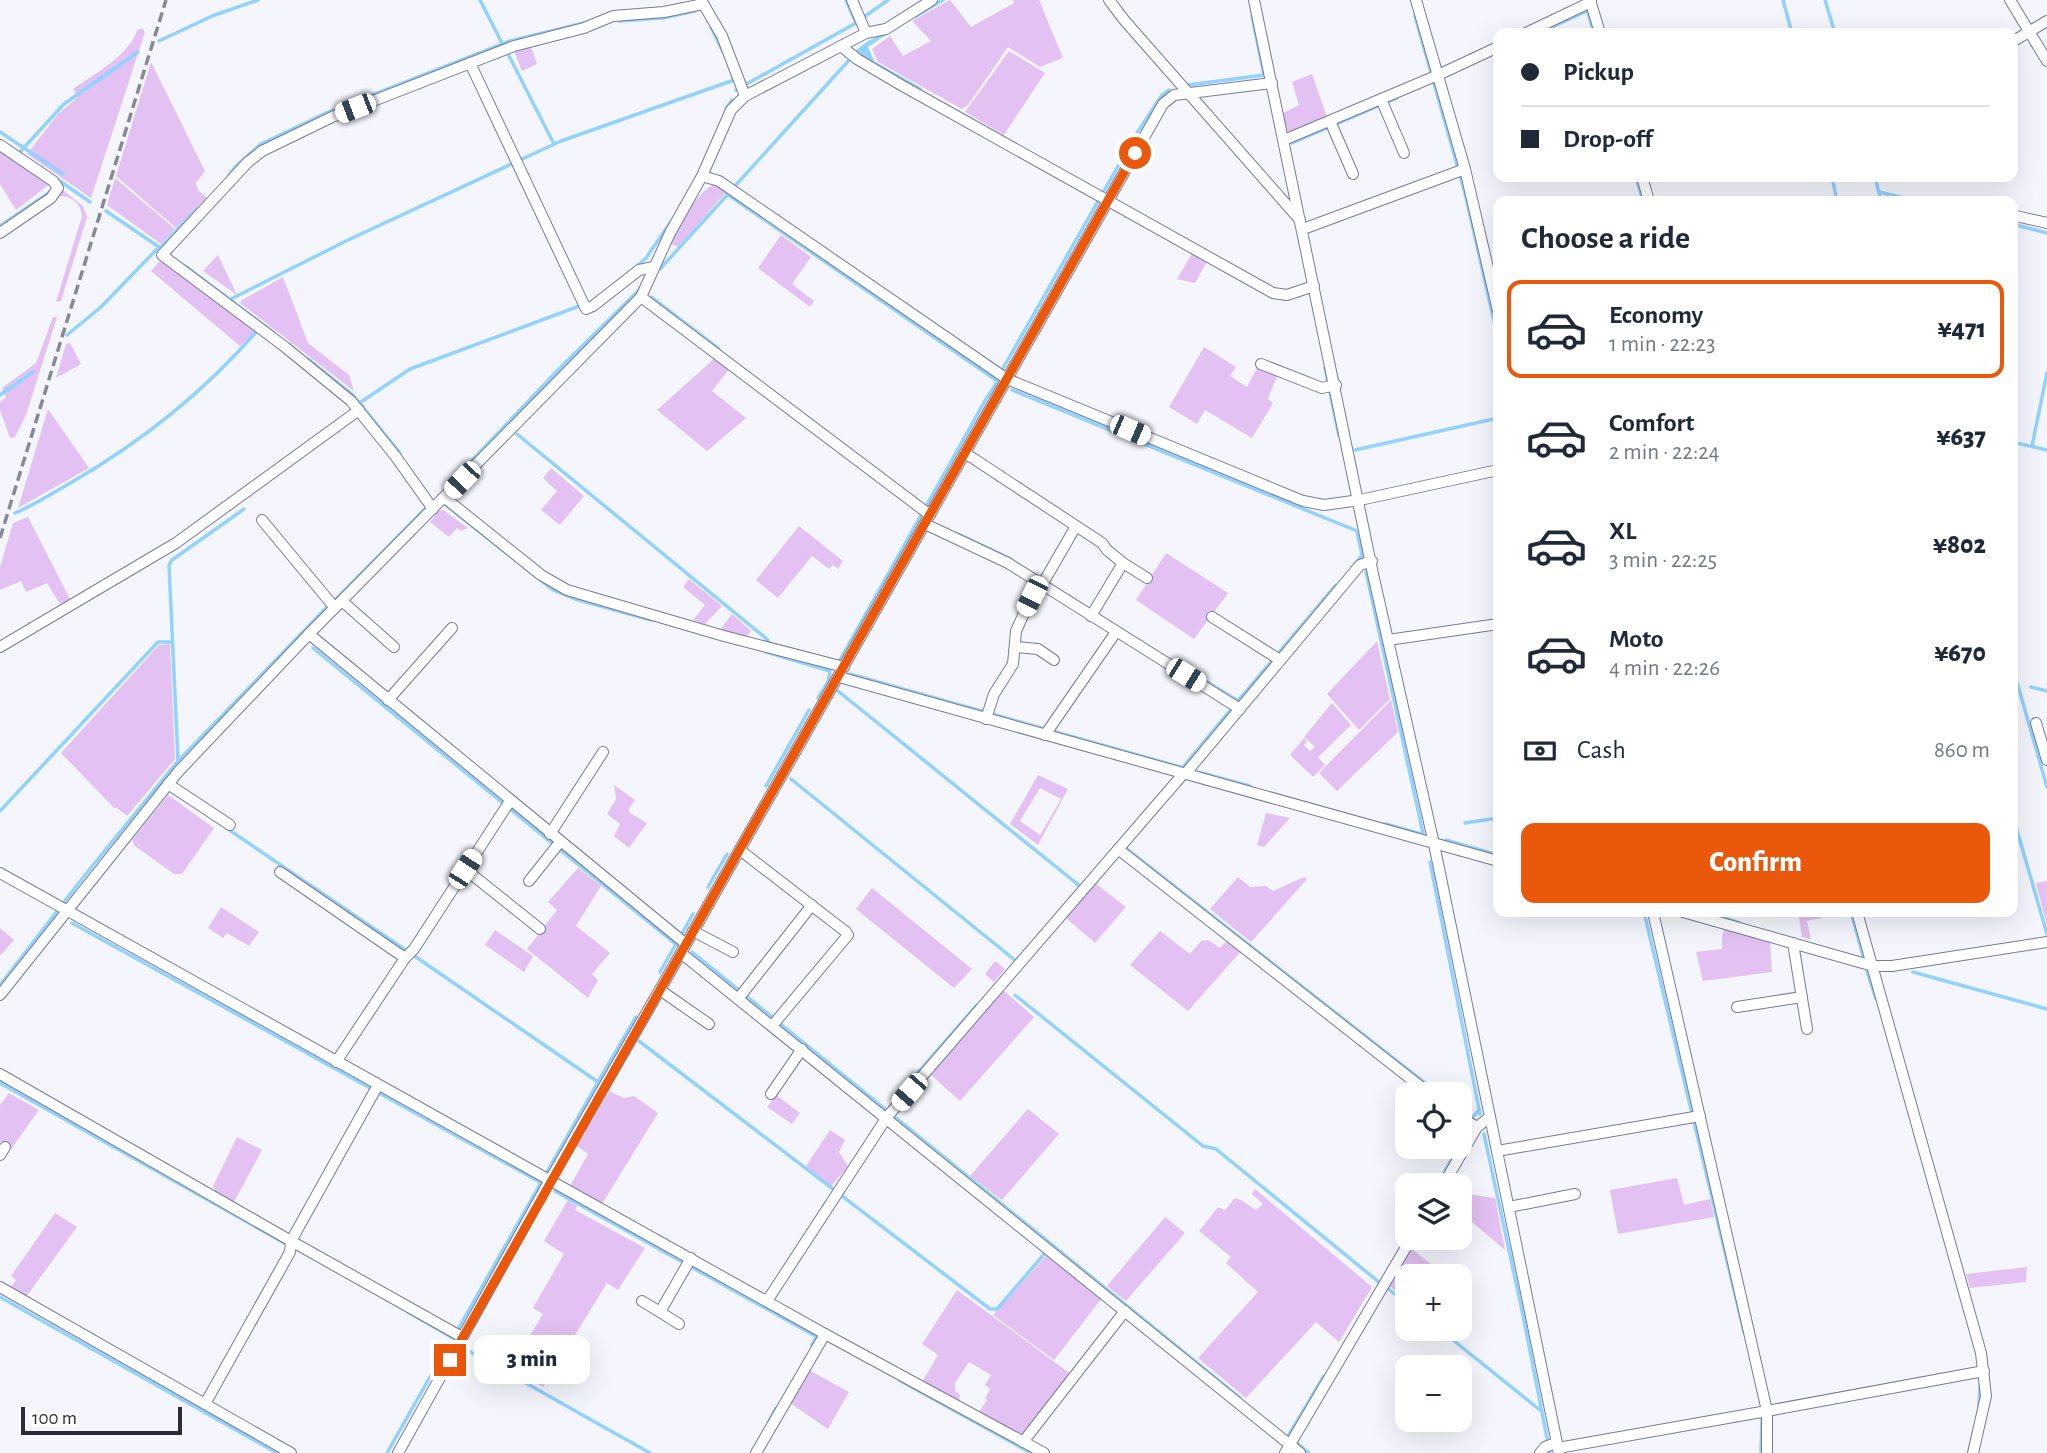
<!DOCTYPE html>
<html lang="en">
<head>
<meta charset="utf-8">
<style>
	:root { --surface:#fff; --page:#f2f2f3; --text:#1f2937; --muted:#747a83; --line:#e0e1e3; --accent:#ea580c }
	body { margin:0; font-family:"Alegreya Sans",sans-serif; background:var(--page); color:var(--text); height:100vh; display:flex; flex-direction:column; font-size:26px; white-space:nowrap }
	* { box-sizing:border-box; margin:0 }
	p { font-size:23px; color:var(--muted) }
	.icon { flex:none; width:38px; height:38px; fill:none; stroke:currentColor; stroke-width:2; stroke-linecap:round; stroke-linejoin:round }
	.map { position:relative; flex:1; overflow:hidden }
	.sheet { position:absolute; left:1493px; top:196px; width:525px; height:721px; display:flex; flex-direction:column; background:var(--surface); border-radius:14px; box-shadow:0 7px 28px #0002 }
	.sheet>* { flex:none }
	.guide { position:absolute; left:1493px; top:28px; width:525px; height:154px; border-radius:14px; box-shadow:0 7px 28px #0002; display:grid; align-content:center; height:154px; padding:0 28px; background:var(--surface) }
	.controls { position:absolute; left:1395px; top:1082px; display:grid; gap:14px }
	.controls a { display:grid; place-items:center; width:77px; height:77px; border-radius:14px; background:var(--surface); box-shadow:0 7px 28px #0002; font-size:35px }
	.scale { position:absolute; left:21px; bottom:18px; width:161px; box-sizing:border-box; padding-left:7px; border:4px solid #292b37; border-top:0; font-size:19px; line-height:24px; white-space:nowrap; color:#292b37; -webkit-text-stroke:5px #fff; paint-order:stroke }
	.end { position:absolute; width:32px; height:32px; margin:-16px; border:9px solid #ea580c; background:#fff; box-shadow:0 0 0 4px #fff }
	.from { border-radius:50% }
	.bubble { position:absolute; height:49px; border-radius:14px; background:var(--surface); box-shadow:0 7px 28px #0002; font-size:23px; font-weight:800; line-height:49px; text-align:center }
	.car { position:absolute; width:21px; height:42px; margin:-21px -10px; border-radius:9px; box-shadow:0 0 5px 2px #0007; background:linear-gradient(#fff 24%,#345 0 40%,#fff 0 76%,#345 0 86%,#fff 0) }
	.guide b { display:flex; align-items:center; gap:24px; height:66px; font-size:26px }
	.guide b+b { border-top:2px solid var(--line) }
	.guide i { width:18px; height:18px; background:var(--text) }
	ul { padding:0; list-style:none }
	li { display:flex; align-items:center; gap:21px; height:98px; margin:0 14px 10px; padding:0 14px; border:4px solid transparent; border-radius:14px }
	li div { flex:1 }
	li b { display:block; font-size:26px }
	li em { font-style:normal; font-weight:800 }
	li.active { border-color:var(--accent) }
	li>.icon { width:63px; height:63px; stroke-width:1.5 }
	h2 { padding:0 28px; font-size:32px; line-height:84px }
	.pay { display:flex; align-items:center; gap:18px; height:77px; padding:0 28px; font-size:26px }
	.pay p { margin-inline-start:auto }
	.primary-button { display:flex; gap:14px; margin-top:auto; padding:14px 28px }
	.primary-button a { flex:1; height:80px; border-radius:14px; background:var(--accent); color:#fff; font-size:28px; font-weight:800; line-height:80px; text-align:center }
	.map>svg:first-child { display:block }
	.green { fill:#e3c1f2; fill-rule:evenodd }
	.water { fill:#92d2fe }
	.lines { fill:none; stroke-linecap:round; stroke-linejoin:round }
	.stream { stroke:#92d2fe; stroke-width:3.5 }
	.minor-casing { stroke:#767b98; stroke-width:12 }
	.minor { stroke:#fff; stroke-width:10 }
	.rail { stroke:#888a93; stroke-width:3.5; stroke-dasharray:10 5; stroke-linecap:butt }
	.route { stroke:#ea580c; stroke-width:9 }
</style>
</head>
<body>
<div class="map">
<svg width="2047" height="1453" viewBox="0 0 2047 1453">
	<rect width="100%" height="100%" fill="#f5f6fd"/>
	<g class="green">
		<path d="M950,0L971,27L1014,3L1013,0H1039L1063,58L1040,67L1008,47L968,105L962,109L878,62L872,49L890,36L903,56L931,41L912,21Z"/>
		<path d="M138,29H143L145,32L91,198L27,154L58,114L78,97L73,89C97,72 127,57 138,29Z"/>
		<path d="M531,47L537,64L522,71L514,51Z"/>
		<path d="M1009,51L1045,73L1004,135L965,112Z"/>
		<path d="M151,62L205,171L196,183L198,190L207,198L176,228L116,176Z"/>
		<path d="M1312,74L1327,117L1293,132L1286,130L1283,113L1299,105L1292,82Z"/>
		<path d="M0,149L51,183L16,210L0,184Z"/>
		<path d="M115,178L175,229L161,244L107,205Z"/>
		<path d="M713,185L727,191L678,247L671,244C681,226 693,195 713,185Z"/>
		<path d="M63,190L83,206L87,217L61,301L56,302L82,216C80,201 71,196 56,196Z"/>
		<path d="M781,235L811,257L792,284L814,301L810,307L758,268Z"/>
		<path d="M1193,252L1208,260L1195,283L1177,279Z"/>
		<path d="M218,255L237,295L203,271Z"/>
		<path d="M161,260L253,328L254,332L240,346L151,271Z"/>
		<path d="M283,277L308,343L349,375L354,391L240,303L242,300Z"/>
		<path d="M53,317H57L26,415L15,437L10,438L0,410V402L6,397L2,388L36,363Z"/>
		<path d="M70,343L81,364L56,378L66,344Z"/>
		<path d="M1204,347L1236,367L1230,376L1247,387L1257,368L1277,376L1268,399L1273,403L1252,438L1205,410L1197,424L1169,407Z"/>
		<path d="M716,357L730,368L712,391L746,418L707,451L657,410Z"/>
		<path d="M48,409L89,468L18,508Z"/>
		<path d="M551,468L584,496L560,525L541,510L557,491L543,478Z"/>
		<path d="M443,510L468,528L461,531L457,528L449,537L430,522L439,511Z"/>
		<path d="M28,517L70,599L60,604L47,583L26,592L21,581L0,590V567L13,523Z"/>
		<path d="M799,526L843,561L838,569L833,565L829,569L812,556L778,598L756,580Z"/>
		<path d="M1166,553L1228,593L1194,639L1136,600Z"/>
		<path d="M689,579L722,606L705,624L693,620L705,605L683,587Z"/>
		<path d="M732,614L751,631L746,638L720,630Z"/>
		<path d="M1377,641L1390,699L1359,730L1327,694Z"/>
		<path d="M170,644L175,759L127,816L117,808H114L61,753L159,645Z"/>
		<path d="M1391,700L1398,732L1337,791L1319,773Z"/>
		<path d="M1332,703L1351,725L1318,757L1325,765L1313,777L1290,755L1304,738L1307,741L1304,745L1310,751L1315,747L1304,737Z"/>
		<path d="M1038,775L1068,789L1038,845L1010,824ZM1040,788L1061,799L1040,835L1020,821Z"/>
		<path d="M614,785L635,800L629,809L630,813L647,823L629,848L614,836L620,824L607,814L616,799Z"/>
		<path d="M168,795L214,828L182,874H174L135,846L132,840Z"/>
		<path d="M1266,813L1290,818L1264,847L1257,845Z"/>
		<path d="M578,868L601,886L576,926L610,953L592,974L598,980L588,998L527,949L557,910L548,902Z"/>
		<path d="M1238,877L1250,887L1266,886L1273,891L1304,877L1307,879L1251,942L1210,909Z"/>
		<path d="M2047,881V925L2036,883Z"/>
		<path d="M1095,883L1126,907L1095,943L1065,917Z"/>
		<path d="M872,888L972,969L954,988L856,909Z"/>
		<path d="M221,907L259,932L249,946L227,933L223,938L208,928Z"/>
		<path d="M1798,912H1825L1822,918L1807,921L1811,939L1802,937Z"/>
		<path d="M0,928L14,940L1,955L0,954Z"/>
		<path d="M1725,928L1770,940L1772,972L1703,981L1696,952L1722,949V936Z"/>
		<path d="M495,930L533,956L524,972L485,945Z"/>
		<path d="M1160,931L1190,954L1201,941L1208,940L1220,948L1228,939L1242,950L1188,1011L1130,965Z"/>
		<path d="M995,961L1005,969L994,982L985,974Z"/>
		<path d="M1002,989L1034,1017L960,1101L929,1073Z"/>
		<path d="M609,1091L624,1098L634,1096L658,1113L602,1204L570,1186L588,1154L577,1146Z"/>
		<path d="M9,1093L39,1110L11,1149L0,1141V1105Z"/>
		<path d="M776,1095L800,1113L792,1124L767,1107Z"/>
		<path d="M1028,1109L1059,1134L1002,1200L970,1176Z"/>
		<path d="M830,1130L845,1140L839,1152L848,1166L831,1187L806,1166Z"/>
		<path d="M237,1137L262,1150L233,1204L216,1193L213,1186Z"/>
		<path d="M1677,1178L1684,1205L1710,1199L1714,1217L1618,1234L1610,1190Z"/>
		<path d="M1255,1189L1372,1287L1339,1342L1316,1322L1246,1398L1198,1358L1258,1292L1226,1263L1231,1257L1199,1231L1218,1207L1225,1210L1235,1198L1241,1200L1256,1210L1263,1204L1252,1194Z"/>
		<path d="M1460,1193L1495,1198L1505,1250L1460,1212Z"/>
		<path d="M568,1200L577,1206L575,1210L645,1248L618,1290L607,1283L543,1387L511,1367L543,1314L533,1308L564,1254L544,1241Z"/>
		<path d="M55,1213L77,1227L26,1297L10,1288L16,1280L11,1276Z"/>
		<path d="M1165,1217L1185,1233L1126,1301L1107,1286Z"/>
		<path d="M1410,1247L1445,1276H1407V1301L1388,1285Z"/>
		<path d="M1048,1254L1102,1298L1054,1360L993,1315Z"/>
		<path d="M2027,1267L2026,1282L1970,1288L1966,1274Z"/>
		<path d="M957,1290L1072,1375L1023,1438L979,1412L987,1400L985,1398L990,1389L985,1385L991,1375L969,1362L955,1383V1391L960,1395L959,1403L922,1382L938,1355L922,1344Z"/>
		<path d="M809,1370L849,1392L828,1429L790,1403Z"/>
	</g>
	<path class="water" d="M888,31L889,33L868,47L875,63L874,65L855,51L868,41Z"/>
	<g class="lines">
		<g class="stream">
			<path d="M480,0L503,45"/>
			<path d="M1783,0L1792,33"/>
			<path d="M1825,0L1835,33"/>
			<path d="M1587,9L1594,33"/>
			<path d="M916,16L943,0"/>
			<path d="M1415,16L1465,193L1498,339"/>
			<path d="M861,19L888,0"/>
			<path d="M619,21L663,18L695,11"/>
			<path d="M711,27L723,52"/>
			<path d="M1539,33L1587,11"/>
			<path d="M159,41L212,16L258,0"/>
			<path d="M507,52L554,144"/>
			<path d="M872,62L920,89"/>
			<path d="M1188,85L1264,75L1252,16"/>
			<path d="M736,90L856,23L846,0"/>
			<path d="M726,109L732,100"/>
			<path d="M0,132L63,174"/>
			<path d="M1292,143L1397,98"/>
			<path d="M19,153L64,104L138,52"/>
			<path d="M229,175L236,166L261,144L324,114L510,41L588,22"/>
			<path d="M1636,177L1643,201"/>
			<path d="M1832,177L1837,201"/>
			<path d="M1875,177L1881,201"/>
			<path d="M57,179L90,202"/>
			<path d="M735,186L851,58"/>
			<path d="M1879,192L1917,201"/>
			<path d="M727,194L996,380"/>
			<path d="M106,211L162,249"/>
			<path d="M2012,224L2047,233"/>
			<path d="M0,226L50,192"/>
			<path d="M160,248L197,209"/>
			<path d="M185,266L274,333"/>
			<path d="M637,266L646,258L670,223"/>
			<path d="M660,269L729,193"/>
			<path d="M651,297L719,349"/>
			<path d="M231,299L348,240L561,141L734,80"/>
			<path d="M67,335L101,307L159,247"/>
			<path d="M308,359L353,395L400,453"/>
			<path d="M1325,368L1339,436"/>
			<path d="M1002,370L1137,133L1162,95L1169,90"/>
			<path d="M1012,390L1357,531"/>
			<path d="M0,395L33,372"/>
			<path d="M358,404L410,369L582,305"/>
			<path d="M517,434L768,640V644"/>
			<path d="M2012,442L2047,450"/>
			<path d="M2032,446L2047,373"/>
			<path d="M1355,450L1498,418"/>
			<path d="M459,474L559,369L640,289"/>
			<path d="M442,502L553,590L575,599L651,620"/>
			<path d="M15,513C35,505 53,493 72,482C141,442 204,392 256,332"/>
			<path d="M1357,532L1362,555"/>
			<path d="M958,534L1011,559"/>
			<path d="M1355,564L1362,555"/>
			<path d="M1366,572L1423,833"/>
			<path d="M334,601L427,507"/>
			<path d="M313,648L678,946"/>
			<path d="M766,652L830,671L828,682L818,698"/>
			<path d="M840,660L986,399L998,381L996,380"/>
			<path d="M2012,665L2047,787"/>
			<path d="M850,674L1184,768"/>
			<path d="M1204,680L1238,701"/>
			<path d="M2031,687L2047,691"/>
			<path d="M838,691L1081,887"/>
			<path d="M1237,702L1336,585"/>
			<path d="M178,760L169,565L172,560L244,509"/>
			<path d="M1183,767L1232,708"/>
			<path d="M1198,772L1250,786"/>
			<path d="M791,779L1016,961"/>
			<path d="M766,786L809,710"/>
			<path d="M0,811L158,642H172"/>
			<path d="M2012,813L2047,934"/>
			<path d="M1465,823L1498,818"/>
			<path d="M1386,824L1421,834"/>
			<path d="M225,827L407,951"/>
			<path d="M1446,840L1498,855"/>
			<path d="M1123,846L1439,1094"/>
			<path d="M1430,862L1480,1114"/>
			<path d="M708,887L727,854"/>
			<path d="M1644,912L1744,1332"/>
			<path d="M1705,912L1740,923"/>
			<path d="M1851,912L1864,959"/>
			<path d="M72,923L540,1182"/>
			<path d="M680,937L693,914"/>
			<path d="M692,952L1239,1397"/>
			<path d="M413,955L598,1082L636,1017"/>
			<path d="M1867,971L1876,999"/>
			<path d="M660,972L676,944"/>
			<path d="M1913,972L2047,1009"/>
			<path d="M0,985L85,875L178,761L328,606"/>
			<path d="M1015,995L1203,1146L1216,1149L1380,1283"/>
			<path d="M639,1041L990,1309H997L1046,1252"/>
			<path d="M0,1083L288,1245"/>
			<path d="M908,1084L977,1005"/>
			<path d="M1460,1110L1471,1119L1478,1111"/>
			<path d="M1484,1134L1523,1315L1550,1453"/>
			<path d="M1460,1146L1471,1124"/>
			<path d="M1437,1185L1459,1146"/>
			<path d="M555,1191L817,1337L812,1345"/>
			<path d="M1387,1288L1407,1304"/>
			<path d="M0,1297L277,1453"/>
			<path d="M408,1312L453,1338L598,1082"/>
			<path d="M1438,1328L1540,1410"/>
			<path d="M467,1350L650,1453"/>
			<path d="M899,1380L1031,1453"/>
			<path d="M1979,1405L1980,1384"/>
			<path d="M769,1421L776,1408"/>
			<path d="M1287,1438L1324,1376"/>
			<path d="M1297,1443L1309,1453"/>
			<path d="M387,1453L448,1345"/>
			<path d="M1761,1453L1762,1419"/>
		</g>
		<g class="minor-casing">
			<g id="minor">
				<path d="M701,0L722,36L745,96"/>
				<path d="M852,0L866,33"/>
				<path d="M1109,0L1125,21L1300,220"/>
				<path d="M1254,0L1373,574L1434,844L1559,1453"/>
				<path d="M1416,0L1465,169L1498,311"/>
				<path d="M1590,0L1600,33"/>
				<path d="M2010,0L2047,61"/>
				<path d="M1526,33L1591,2"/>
				<path d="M2012,42L2047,21"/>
				<path d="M841,46L857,59L901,85L1273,293L1287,295L1314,286"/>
				<path d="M470,63L586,309L593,306L639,270L654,267"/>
				<path d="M1381,99L1404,153"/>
				<path d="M1330,121L1353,174"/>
				<path d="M1284,140L1438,75L1498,47"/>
				<path d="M0,145L53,181L58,188L51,198L0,233"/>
				<path d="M702,176L719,181L1007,379L1303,501L1324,505L1360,500L1498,470"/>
				<path d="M1642,177L1649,201"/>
				<path d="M2012,219L2016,216L2047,223"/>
				<path d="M1303,229L1465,169"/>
				<path d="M641,297L930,515"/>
				<path d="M1261,364L1322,388L1336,385"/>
				<path d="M965,453L1102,543L1107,550L1123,563L1091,616"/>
				<path d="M445,498L541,575L567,590L724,636L844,667"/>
				<path d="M433,509L396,457L351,401L285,347L162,255L247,163L262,151L332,117L514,46L584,28L613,16L664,12L703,4"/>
				<path d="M262,520L335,608"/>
				<path d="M925,524L1008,563L1240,709"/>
				<path d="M1123,563L1147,578"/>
				<path d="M1042,585L1076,526"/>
				<path d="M342,601L394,647"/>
				<path d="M1212,617L1280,660"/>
				<path d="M309,634L686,944"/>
				<path d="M1388,640L1498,624"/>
				<path d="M0,647L176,543L359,410"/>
				<path d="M1016,647L1038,649L1054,660"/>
				<path d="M839,677L1498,861"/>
				<path d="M388,700L452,628"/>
				<path d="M986,719L994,694L1013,664L1016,631L1038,582"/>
				<path d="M2036,723L2047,760"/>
				<path d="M1045,735L1116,632"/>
				<path d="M1186,773L1360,565L1372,561"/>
				<path d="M168,784L230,825"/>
				<path d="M550,834L603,752"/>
				<path d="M1118,849L1430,1094"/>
				<path d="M740,850L846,932L848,935L772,1026"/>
				<path d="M465,869L540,929"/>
				<path d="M280,872L405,958"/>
				<path d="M0,873L825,1334L1044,1453"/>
				<path d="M529,881L560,842"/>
				<path d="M1653,912L1767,1411L1984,1371"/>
				<path d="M1683,912L1873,966H1892L2047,942"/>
				<path d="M1857,912L1981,1353L1986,1396L1973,1453"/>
				<path d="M693,931L733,952"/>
				<path d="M1793,943L1807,1029"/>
				<path d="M681,953L1300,1453"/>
				<path d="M660,990L709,1024"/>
				<path d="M0,995L178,772L309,634L641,297L670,233L702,176L731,110L745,96L866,33L886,29L932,0"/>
				<path d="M738,999L812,905"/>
				<path d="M1737,1007L1802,997"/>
				<path d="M336,1062L405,958L414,949L510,801"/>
				<path d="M0,1074L291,1241L378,1085"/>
				<path d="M771,1094L802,1049"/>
				<path d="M1460,1117L1477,1127"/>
				<path d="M1497,1151L1700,1116"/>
				<path d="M0,1155L5,1147"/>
				<path d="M1443,1185L1477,1127L1490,1117"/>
				<path d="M1509,1207L1575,1194"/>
				<path d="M291,1241L462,1337"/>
				<path d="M0,1287L291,1453"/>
				<path d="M642,1301L660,1312"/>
				<path d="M767,1301L887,1117L1184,773"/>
				<path d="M679,1324L660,1312L691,1258"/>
				<path d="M205,1404L290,1252L291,1241"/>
				<path d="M1023,1442L1125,1311"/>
				<path d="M1558,1448L1767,1411V1453"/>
				<path d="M398,1453L550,1180L681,953L1163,104L1174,95L1272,83"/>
				<path d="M756,1453L825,1334"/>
				<path d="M1285,1453L1412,1237"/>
				<path d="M1540,1453L1545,1447L1556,1443"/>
			</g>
		</g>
		<use href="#minor" class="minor"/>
		<path class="rail" d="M0,538L166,0"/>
	</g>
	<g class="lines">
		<path class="route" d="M450,1360L1135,153"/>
	</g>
</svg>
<div class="controls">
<a><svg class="icon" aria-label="locate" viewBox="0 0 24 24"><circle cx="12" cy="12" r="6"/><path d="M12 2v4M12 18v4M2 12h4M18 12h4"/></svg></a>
<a><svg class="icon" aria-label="layers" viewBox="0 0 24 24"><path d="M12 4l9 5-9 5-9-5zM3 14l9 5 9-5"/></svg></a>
<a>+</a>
<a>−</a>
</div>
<div class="scale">100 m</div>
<i class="end from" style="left:1135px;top:153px"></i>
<i class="end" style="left:450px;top:1360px"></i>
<div class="bubble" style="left:474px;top:1335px;width:116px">3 min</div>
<i class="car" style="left:355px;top:108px;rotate:249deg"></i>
<i class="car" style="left:1130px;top:430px;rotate:113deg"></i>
<i class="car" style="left:462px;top:480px;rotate:224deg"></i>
<i class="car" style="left:1032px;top:596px;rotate:207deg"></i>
<i class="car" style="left:1186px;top:675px;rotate:122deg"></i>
<i class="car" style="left:465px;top:869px;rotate:33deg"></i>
<i class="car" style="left:909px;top:1092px;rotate:221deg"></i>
<div class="guide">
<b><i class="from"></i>Pickup</b>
<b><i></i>Drop-off</b>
</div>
<section class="sheet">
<h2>Choose a ride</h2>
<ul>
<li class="active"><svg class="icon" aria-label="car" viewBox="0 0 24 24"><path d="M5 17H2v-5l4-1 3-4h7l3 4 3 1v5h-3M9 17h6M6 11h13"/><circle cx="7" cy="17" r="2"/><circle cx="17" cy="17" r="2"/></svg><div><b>Economy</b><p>1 min · 22:23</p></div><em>¥471</em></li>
<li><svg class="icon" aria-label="car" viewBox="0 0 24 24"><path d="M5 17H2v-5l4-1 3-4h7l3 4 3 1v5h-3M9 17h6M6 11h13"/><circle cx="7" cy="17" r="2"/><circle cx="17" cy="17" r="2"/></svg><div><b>Comfort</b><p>2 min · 22:24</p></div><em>¥637</em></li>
<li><svg class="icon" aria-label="car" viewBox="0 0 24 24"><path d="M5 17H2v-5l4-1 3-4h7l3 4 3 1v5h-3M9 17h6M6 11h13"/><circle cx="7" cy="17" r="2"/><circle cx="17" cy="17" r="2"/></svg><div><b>XL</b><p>3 min · 22:25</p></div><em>¥802</em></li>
<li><svg class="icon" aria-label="car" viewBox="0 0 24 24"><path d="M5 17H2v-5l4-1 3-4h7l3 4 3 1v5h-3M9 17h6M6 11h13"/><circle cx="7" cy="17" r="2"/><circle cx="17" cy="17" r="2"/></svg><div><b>Moto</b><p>4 min · 22:26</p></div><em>¥670</em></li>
</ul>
<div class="pay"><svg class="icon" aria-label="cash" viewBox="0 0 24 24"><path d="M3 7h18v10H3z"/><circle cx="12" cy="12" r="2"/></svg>Cash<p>860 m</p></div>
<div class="primary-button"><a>Confirm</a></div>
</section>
</div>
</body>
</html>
